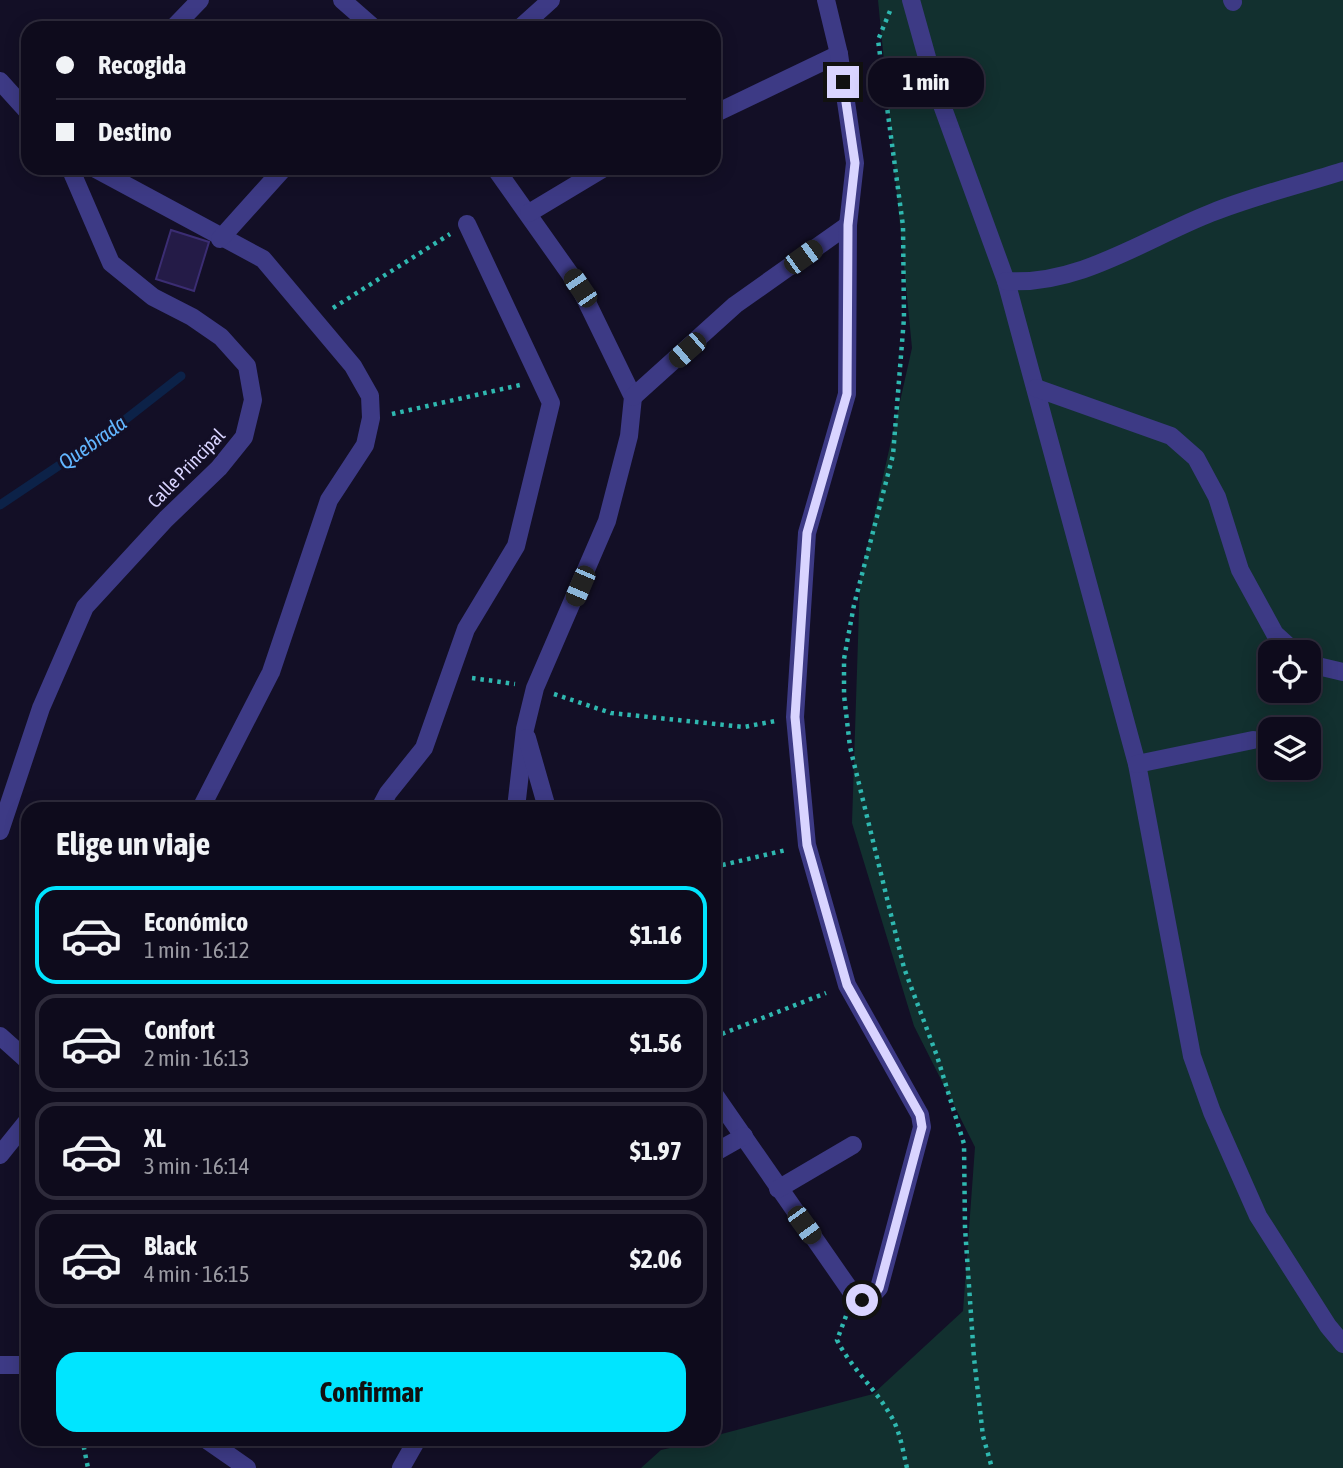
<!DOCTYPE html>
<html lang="es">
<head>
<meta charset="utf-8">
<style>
	:root { --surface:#0e0b1c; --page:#1c1929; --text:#f1f3f6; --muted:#9b9ba3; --line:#2e2b3b; --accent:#00e5ff }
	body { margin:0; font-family:"Asap Condensed",sans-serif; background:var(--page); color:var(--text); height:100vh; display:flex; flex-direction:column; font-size:26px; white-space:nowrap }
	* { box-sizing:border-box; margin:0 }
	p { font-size:23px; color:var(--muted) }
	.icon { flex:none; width:38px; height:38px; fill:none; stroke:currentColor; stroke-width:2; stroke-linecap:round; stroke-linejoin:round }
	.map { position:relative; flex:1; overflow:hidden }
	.side { position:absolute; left:21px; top:802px; width:700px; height:644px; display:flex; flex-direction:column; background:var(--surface); border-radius:21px; box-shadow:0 4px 18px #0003,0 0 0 2px var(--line) }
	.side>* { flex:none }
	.hud { position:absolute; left:21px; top:21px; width:700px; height:154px; border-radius:21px; box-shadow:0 4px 18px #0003,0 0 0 2px var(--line); display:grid; align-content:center; height:154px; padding:0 35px; background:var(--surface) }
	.buttons { position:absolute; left:1258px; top:640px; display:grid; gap:14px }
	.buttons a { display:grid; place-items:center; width:63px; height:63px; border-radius:14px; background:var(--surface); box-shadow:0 4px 18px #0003,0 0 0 2px var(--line); font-size:35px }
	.end { position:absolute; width:32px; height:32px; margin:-16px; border:9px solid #d9d4ff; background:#111; box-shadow:0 0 0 4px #111 }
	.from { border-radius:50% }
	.bubble { position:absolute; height:49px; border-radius:21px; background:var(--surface); box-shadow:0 4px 18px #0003,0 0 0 2px var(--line); font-size:23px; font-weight:700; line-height:49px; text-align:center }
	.car { position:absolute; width:21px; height:42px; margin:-21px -10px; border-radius:9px; box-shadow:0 0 5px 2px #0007; background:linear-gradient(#222 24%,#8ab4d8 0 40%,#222 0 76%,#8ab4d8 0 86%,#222 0) }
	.hud b { display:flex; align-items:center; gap:24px; height:66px; font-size:26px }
	.hud b+b { border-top:2px solid var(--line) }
	.hud i { width:18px; height:18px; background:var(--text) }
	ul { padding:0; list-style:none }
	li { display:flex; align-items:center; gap:21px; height:98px; margin:0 14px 10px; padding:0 21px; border:4px solid var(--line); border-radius:21px }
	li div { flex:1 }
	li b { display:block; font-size:26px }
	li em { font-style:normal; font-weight:700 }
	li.selected { border-color:var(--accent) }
	li>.icon { width:63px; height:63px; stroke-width:1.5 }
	h2 { padding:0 35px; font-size:32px; line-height:84px }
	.action { display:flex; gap:14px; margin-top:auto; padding:14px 35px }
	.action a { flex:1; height:80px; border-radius:21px; background:var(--accent); color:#111; font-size:28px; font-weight:700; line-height:80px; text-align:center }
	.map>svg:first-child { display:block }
	.green { fill:#12302f; fill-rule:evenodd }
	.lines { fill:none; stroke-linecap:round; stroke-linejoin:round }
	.stream { stroke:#0c2248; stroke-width:9 }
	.building { fill:#241b47; stroke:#3b2d73; stroke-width:2 }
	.path { stroke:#2fb8b0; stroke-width:4.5; stroke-dasharray:3.5 5; stroke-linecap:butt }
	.minor { stroke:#3d3a85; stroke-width:18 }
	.route { stroke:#d9d4ff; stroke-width:9 }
	.labels { text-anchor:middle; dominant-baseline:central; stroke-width:6; stroke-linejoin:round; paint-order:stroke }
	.street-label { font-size:19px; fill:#d9d4ff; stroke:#130f26 }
	.water-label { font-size:21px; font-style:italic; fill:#62b6ff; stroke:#130f26 }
</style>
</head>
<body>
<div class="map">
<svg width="1343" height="1468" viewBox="0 0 1343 1468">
	<rect width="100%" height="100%" fill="#130f26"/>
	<path class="green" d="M878,0H1343V1468H641L661,1450L714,1438V1436L873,1394L963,1311L975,1147L914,1026L852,823L860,579L912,348ZM1270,653H1309V691H1270ZM1270,730H1309V768H1270Z"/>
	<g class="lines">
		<path class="stream" d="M0,505L112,430L181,376"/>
	</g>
	<path class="building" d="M171,230L209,242L194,291L156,279Z"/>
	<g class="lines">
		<g class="path">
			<path d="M890,11L878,40L903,226L904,318L893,455L854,605L844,659V695L850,747L904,968L937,1056L964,1144L965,1228L974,1358L983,1436L992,1468"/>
			<path d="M333,308L450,234"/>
			<path d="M392,414L520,385"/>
			<path d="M472,678L515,684"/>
			<path d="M554,694L611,713L744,727L775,721"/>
			<path d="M714,867L786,850"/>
			<path d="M714,1037L826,993"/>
			<path d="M846,1316L837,1340C851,1368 875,1388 891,1416C900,1431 903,1451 907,1468"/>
			<path d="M82,1438L88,1468"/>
		</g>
		<g class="minor">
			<path d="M342,0L374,28"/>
			<path d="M911,0L935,86L1006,281L1137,764L1192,1056L1212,1112L1258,1216L1328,1326L1343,1344"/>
			<path d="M1232,0L1233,2"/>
			<path d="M173,28L200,0"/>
			<path d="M520,28L551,0"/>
			<path d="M0,81L28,112"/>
			<path d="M714,114L839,54"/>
			<path d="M94,168L263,259L353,366L370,396L371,418L365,445L329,500L271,672L201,808"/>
			<path d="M495,168L580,288L633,397L629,436L607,521L535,688L525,729L516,808"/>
			<path d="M529,213L604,168"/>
			<path d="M220,239L284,168"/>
			<path d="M1006,281C1079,286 1145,239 1211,213C1253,196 1299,185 1343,171"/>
			<path d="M1036,388L1171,436L1196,458L1217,497L1240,570L1275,634L1296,653"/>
			<path d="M633,397L735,305L848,225"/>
			<path d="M1309,664L1343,672"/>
			<path d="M527,738L547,808"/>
			<path d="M1137,764L1253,740"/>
			<path d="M380,808L388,793L424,748L466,629L516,546L551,403L467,224"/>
			<path d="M0,831L41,708L85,607L166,519L219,468L244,437L253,400L247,366L221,337L192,317L153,297L111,263L70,168"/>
			<path d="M0,1036L28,1061"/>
			<path d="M714,1094L855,1297L867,1301L879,1288L922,1127L920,1115L847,985L807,845L795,717L807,533L847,394L848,225L855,163L839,54L826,0"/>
			<path d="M714,1153L744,1136"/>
			<path d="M0,1155L28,1120"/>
			<path d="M778,1189L853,1145"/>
			<path d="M0,1365H28"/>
			<path d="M204,1438L247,1468"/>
			<path d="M401,1468L418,1438"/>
		</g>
	</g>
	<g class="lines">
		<path class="route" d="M843,82L855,163L848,225L847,394L807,533L795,717L807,845L847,985L920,1115L922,1127L879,1288L873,1298L862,1300"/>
	</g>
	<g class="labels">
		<g class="street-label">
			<text transform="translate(186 468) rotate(-46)">Calle Principal</text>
		</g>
		<g class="water-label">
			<text transform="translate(92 442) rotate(-35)">Quebrada</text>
		</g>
	</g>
</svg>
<div class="buttons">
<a><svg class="icon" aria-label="locate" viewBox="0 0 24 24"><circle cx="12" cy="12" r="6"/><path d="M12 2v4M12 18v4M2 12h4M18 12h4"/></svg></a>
<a><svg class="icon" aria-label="layers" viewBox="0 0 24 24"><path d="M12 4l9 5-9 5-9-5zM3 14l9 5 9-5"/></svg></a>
</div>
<i class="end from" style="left:862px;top:1300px"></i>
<i class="end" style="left:843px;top:82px"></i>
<div class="bubble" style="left:868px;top:58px;width:116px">1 min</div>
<i class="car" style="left:803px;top:257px;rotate:54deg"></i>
<i class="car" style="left:580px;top:288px;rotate:326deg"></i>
<i class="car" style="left:687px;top:350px;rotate:229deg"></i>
<i class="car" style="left:580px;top:586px;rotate:203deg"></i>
<i class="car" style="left:804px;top:1225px;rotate:144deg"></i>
<div class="hud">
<b><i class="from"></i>Recogida</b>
<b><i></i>Destino</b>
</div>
<section class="side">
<h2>Elige un viaje</h2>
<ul>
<li class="selected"><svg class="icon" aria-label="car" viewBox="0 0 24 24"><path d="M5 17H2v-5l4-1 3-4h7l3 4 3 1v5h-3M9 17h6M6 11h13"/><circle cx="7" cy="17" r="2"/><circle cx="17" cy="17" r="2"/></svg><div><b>Económico</b><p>1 min · 16:12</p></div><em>$1.16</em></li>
<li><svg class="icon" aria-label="car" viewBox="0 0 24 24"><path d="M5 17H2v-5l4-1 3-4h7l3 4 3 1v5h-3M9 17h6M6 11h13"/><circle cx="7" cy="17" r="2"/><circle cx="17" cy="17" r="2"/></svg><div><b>Confort</b><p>2 min · 16:13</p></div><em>$1.56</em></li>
<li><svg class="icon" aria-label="car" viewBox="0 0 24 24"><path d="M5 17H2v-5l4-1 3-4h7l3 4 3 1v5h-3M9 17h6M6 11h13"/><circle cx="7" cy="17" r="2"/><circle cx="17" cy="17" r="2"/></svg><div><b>XL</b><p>3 min · 16:14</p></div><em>$1.97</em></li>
<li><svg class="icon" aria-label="car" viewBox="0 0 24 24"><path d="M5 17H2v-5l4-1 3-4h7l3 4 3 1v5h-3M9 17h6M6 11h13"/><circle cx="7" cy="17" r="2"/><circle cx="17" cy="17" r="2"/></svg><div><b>Black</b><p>4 min · 16:15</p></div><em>$2.06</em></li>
</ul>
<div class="action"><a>Confirmar</a></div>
</section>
</div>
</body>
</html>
